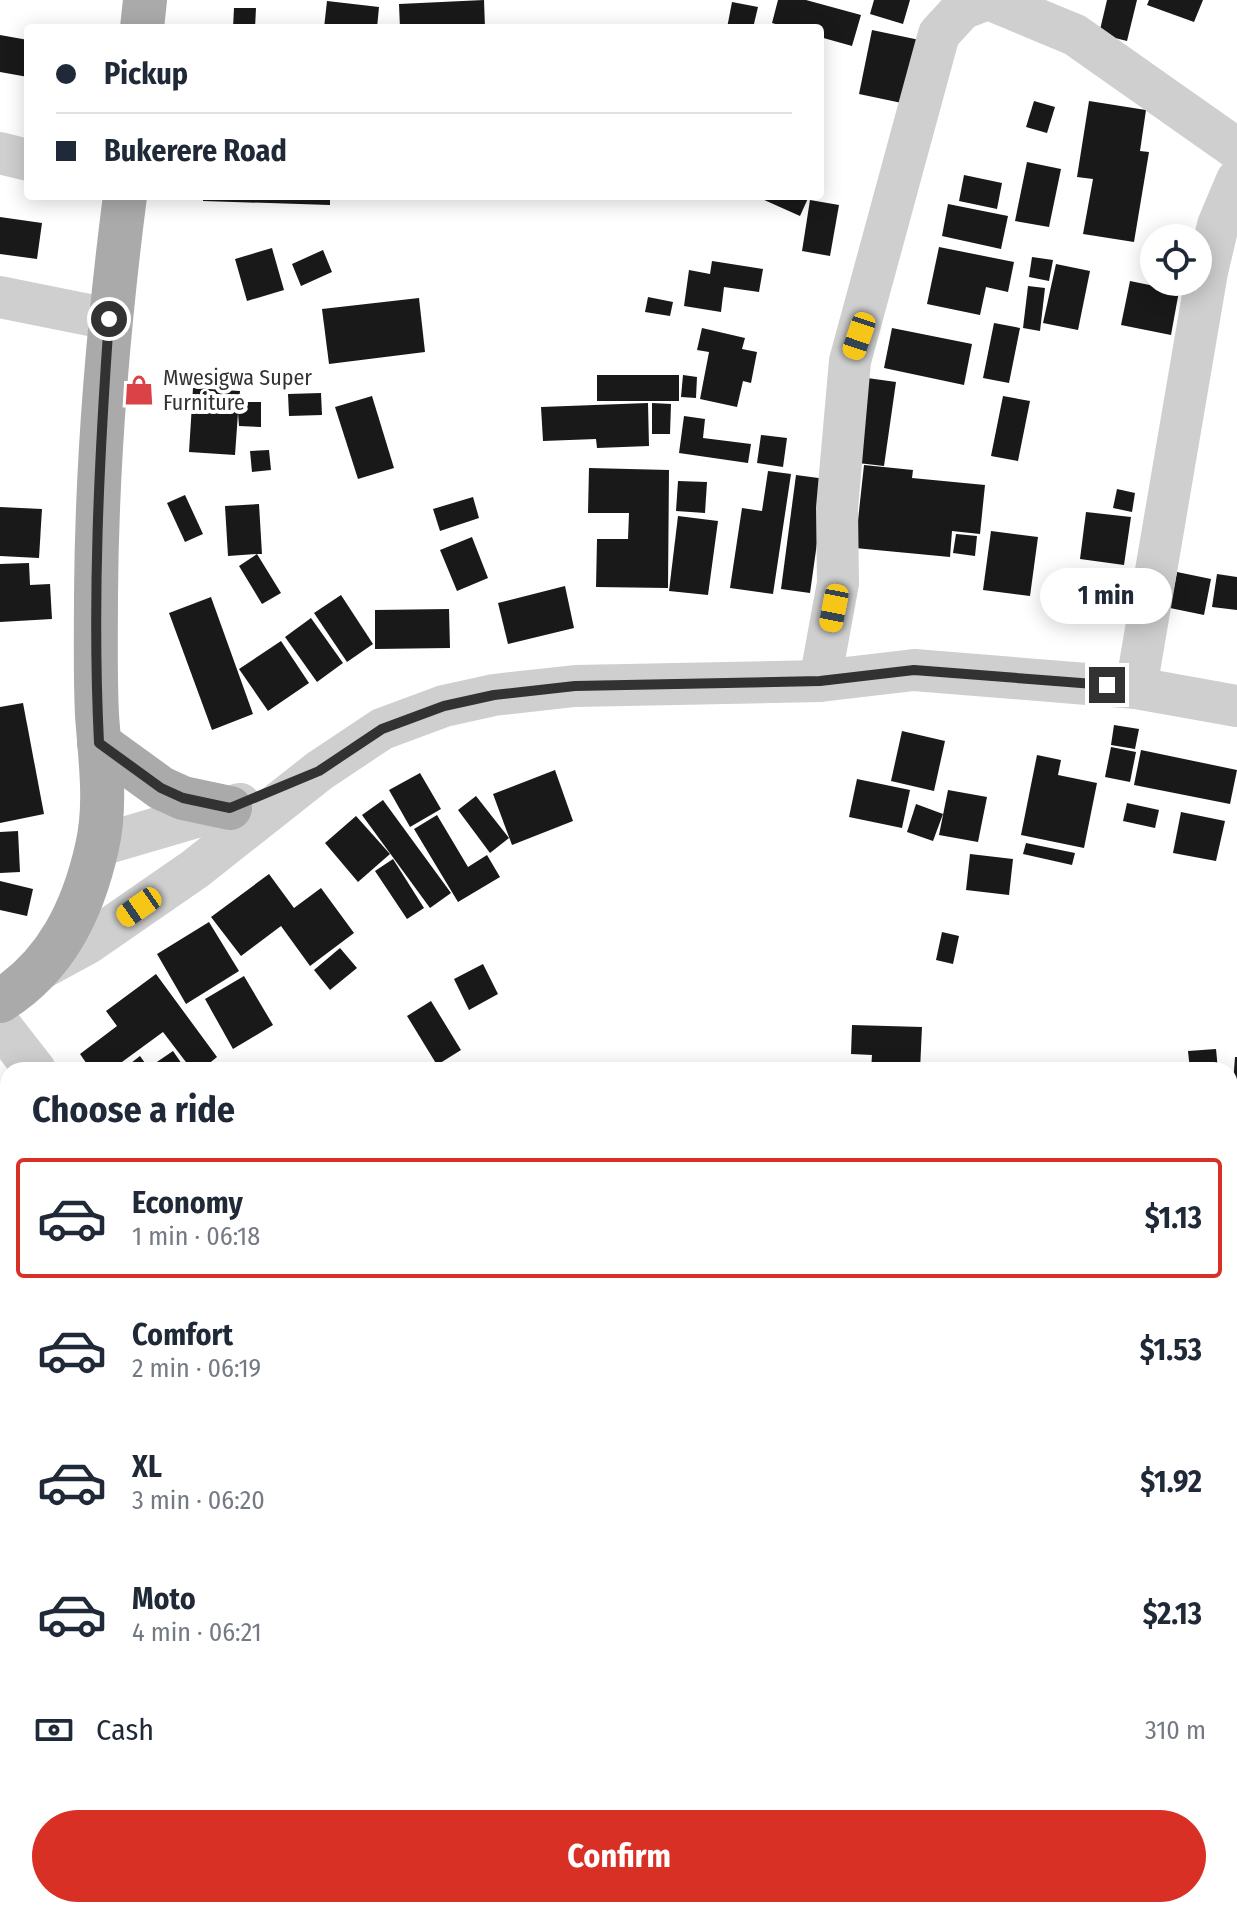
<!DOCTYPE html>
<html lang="en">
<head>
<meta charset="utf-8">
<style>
	:root { --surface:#fff; --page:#f2f2f3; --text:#1f2937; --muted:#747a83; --line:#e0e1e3; --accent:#d93025 }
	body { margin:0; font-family:"Fira Sans Condensed",sans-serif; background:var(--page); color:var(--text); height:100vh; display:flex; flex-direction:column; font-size:30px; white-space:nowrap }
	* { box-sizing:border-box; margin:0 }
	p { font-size:26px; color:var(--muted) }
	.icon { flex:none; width:44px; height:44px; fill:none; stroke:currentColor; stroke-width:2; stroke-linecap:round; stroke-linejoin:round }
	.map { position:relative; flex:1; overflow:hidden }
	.details { position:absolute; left:0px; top:1062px; width:1238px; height:856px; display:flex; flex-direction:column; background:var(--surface); border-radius:24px 24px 0 0; box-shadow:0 4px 20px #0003 }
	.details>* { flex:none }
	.top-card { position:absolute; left:24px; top:24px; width:800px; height:176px; border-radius:8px; box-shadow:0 4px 20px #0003; display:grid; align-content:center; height:176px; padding:0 32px; background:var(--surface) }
	.buttons { position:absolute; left:1140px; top:224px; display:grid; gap:16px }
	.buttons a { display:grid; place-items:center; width:72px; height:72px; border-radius:50%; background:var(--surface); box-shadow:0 4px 20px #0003; font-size:40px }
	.end { position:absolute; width:36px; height:36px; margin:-18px; border:10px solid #323232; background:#fff; box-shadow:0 0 0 4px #fff }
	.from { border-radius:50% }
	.bubble { position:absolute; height:56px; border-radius:28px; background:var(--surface); box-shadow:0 4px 20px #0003; font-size:26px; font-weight:700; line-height:56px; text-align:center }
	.car { position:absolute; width:24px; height:48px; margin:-24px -12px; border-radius:10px; box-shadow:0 0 6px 2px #0007; background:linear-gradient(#f5c518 24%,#345 0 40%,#f5c518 0 76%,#345 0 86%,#f5c518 0) }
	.top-card b { display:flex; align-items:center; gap:28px; height:76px; font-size:30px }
	.top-card b+b { border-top:2px solid var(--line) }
	.top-card i { width:20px; height:20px; background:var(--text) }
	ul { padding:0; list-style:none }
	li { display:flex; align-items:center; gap:24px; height:120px; margin:0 16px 12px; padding:0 16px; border:4px solid transparent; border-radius:8px }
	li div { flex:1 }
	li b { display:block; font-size:30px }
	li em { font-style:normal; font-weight:700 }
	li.selected { border-color:var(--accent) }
	li>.icon { width:72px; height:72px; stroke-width:1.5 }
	h2 { padding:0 32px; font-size:36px; line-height:96px }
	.pay { display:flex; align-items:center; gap:20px; height:88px; padding:0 32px; font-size:30px }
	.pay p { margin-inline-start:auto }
	.cta { display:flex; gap:16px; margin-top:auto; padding:16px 32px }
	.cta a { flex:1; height:92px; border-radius:48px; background:var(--accent); color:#fff; font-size:32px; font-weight:700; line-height:92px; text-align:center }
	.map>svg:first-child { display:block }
	.building { fill:#191919 }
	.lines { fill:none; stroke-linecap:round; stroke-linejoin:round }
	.minor { stroke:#cfcfcf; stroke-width:42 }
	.major { stroke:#aaa; stroke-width:44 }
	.route { stroke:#323232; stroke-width:10 }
	.labels { text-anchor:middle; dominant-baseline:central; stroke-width:8; stroke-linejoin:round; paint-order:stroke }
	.poi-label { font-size:22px; fill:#323232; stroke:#fff; text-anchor:start }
</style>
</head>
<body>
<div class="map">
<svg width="1237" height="1918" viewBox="0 0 1237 1918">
	<rect width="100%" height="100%" fill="#fff"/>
	<g class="building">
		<path d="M484,0L485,28H400L399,4Z"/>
		<path d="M778,0H806L861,15L852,46L820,37V28H789L772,23Z"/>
		<path d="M874,0H910L903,24L870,14Z"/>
		<path d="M1107,0H1137L1127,41L1099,34Z"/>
		<path d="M1149,0H1203L1194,22L1147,5Z"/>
		<path d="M327,1L379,7L377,28H324Z"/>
		<path d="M732,2L758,7L753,28H727Z"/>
		<path d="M234,8H256L255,28H233Z"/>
		<path d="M872,30L929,42L916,106L859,94Z"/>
		<path d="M0,35L28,40V77L0,72Z"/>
		<path d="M1034,101L1055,107L1047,133L1026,127Z"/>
		<path d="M1089,101L1146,110L1140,151L1149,152L1134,242L1083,234L1093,179L1077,177Z"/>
		<path d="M1027,162L1061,169L1049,227L1015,221Z"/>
		<path d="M964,175L1002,183L997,209L959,201Z"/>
		<path d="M203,196H330V205L203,201Z"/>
		<path d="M755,196H809L800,216Z"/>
		<path d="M810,200L839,205L830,256L802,251Z"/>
		<path d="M948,204L1008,216L1001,249L942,236Z"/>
		<path d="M0,217L42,223L37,259L0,254Z"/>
		<path d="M939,247L1014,262L1008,292L986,287L980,315L927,304Z"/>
		<path d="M272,248L284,290L247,301L235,259Z"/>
		<path d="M323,250L332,272L301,286L292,264Z"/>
		<path d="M1032,257L1053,260L1049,281L1029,277Z"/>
		<path d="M712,261L763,269L759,292L724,287L721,312L684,306L689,270L710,274Z"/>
		<path d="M1056,264L1090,271L1078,330L1043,323Z"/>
		<path d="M1130,281L1179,291L1171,335L1121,325Z"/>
		<path d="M1028,286L1045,288L1040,331L1023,328Z"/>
		<path d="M648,297L673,302L670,316L645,312Z"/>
		<path d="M419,298L425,352L329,364L322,309Z"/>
		<path d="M994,323L1020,328L1009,383L983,378Z"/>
		<path d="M702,328L745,338L742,349L757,352L751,383L743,381L737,407L700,399L709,352L697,350Z"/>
		<path d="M892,328L972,344L964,385L884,368Z"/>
		<rect x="597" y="375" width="82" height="26"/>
		<path d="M683,375L697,377L696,398L681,397Z"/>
		<path d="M860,377L896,382L884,466L849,462Z"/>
		<path d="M193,388L240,391L239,402H261V427L239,426L238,413L235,455L189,452Z"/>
		<path d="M321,393L322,415L289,416L288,394Z"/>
		<path d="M372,396L394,468L358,479L335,407Z"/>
		<path d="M1003,396L1030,401L1018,461L991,456Z"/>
		<path d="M648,403L649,446L597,448L596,439L543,441L541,407Z"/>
		<path d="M652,403L671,404L670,434H652Z"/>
		<path d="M684,416L705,419L703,438L751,444L748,463L679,453Z"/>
		<path d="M761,435L787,438L783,467L757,463Z"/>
		<path d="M269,450L271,470L252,472L250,451Z"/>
		<path d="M864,465L913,470L912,478L985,485L980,534L952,531L950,557L855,548Z"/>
		<path d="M589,468L669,470L668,588L596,587L597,539H628L629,513H588Z"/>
		<path d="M768,471L791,474L773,594L730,588L742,508L762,511Z"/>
		<path d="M796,475L826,479L810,593L781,589Z"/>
		<path d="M678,481L707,482L705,513L676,511Z"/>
		<path d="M1117,489L1135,493L1132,512L1113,508Z"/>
		<path d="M185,495L203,534L185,542L167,503Z"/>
		<path d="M473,497L479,518L440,531L433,509Z"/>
		<path d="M259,504L262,554H257L281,593L262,604L239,566L257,554L228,556L225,506Z"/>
		<path d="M0,507L42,509L39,558L0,556Z"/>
		<path d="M1086,512L1131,517L1124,565L1080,559Z"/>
		<path d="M678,516L718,521L708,595L669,591Z"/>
		<path d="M991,531L1038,537L1030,596L983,590Z"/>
		<path d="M956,534L977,536L975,556L953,553Z"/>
		<path d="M472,537L488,578L457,591L440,550Z"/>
		<path d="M29,563L30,585L50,584L52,619L0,622V564Z"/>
		<path d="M1177,572L1211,579L1204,615L1170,608Z"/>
		<path d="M1217,574L1237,577V610L1212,607Z"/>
		<path d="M565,586L574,628L508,644L498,603Z"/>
		<path d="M341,595L373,644L347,662L314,613Z"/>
		<path d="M211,597L253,714L212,730L169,613Z"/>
		<path d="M449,609L450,648L375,649V610Z"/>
		<path d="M311,618L343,663L317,682L285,637Z"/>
		<path d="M281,641L309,683L268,711L239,669Z"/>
		<path d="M23,703L44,814L0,823V707Z"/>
		<path d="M1114,725L1139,729L1135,749L1111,745Z"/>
		<path d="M902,731L945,741L934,791L891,781Z"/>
		<path d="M1111,747L1136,752L1130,782L1105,777Z"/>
		<path d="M1141,750L1237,770L1230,804L1134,785Z"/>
		<path d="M1037,755L1061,760L1058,775L1097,783L1084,848L1021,835Z"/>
		<path d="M555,770L573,821L512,845L493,794Z"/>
		<path d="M420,773L441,809L410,827L389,790Z"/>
		<path d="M857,779L910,790L902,828L849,817Z"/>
		<path d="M948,790L987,797L978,842L939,835Z"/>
		<path d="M476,796L509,838L490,853L458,810Z"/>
		<path d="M383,800L451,893L430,908L362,815Z"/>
		<path d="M1127,803L1159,810L1155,828L1123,821Z"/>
		<path d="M916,804L943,814L933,841L907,832Z"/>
		<path d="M1181,812L1225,821L1216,861L1173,853Z"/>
		<path d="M437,815L468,867L487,855L500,877L458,902L414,829Z"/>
		<path d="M356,816L390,854L358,882L325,843Z"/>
		<path d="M18,831L20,872L0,873V832Z"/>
		<path d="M1026,843L1075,853L1072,865L1023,854Z"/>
		<path d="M970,854L1013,859L1009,895L966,890Z"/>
		<path d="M393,859L424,908L407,919L375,871Z"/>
		<path d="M269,874L294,908L321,888L354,933L310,966L281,926L241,956L211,917Z"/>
		<path d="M0,881L33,889L27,916L0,910Z"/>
		<path d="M209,922L239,971L186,1004L157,954Z"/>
		<path d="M942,932L959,936L953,964L936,960Z"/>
		<path d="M340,948L357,968L330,990L314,970Z"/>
		<path d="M483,964L498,994L469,1010L454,979Z"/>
		<path d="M156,974L217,1057L201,1070H192L163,1032L111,1070H91L80,1054L117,1026L106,1011Z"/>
		<path d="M244,976L273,1025L233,1049L205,999Z"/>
		<path d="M431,1001L461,1050L437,1065L407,1016Z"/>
		<path d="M852,1025L922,1027L920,1070H871L872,1055L851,1054Z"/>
		<path d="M1216,1049L1218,1070H1190L1188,1051Z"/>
		<path d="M173,1051L186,1070H154L151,1066Z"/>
		<path d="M140,1056L150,1070H122Z"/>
		<path d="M1235,1057H1237V1126L1230,1125Z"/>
		<path d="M1,1218L8,1241V1285L0,1287Z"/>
		<path d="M1231,1230L1237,1231V1293H1230Z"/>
		<rect x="1230" y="1362" width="7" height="56"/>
		<path d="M8,1365V1403L0,1407V1370Z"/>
		<path d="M1230,1503H1237V1560H1231Z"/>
		<path d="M1230,1640H1237V1686L1230,1685Z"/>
		<path d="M753,1910H804L805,1912L791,1918H756Z"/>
		<path d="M827,1910H868L869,1918H828Z"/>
	</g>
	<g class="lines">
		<g class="minor">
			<path d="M991,0L1075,35L1237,149"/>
			<path d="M0,153L28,160"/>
			<path d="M0,297L109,319"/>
			<path d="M820,681L838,583L837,508L850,361L939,34L962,9L985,0"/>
			<path d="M1136,688L1207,272L1218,225L1237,180"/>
			<path d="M97,846L240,804"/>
			<path d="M42,968L88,943L195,869L319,771L382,729L444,706L494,695L575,686L820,681L914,670L1136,688L1237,706"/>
			<path d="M0,1025L35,1070"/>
			<path d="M1230,1877L1237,1876"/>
			<path d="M666,1910L673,1918"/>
			<path d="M1117,1910L1120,1918"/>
			<path d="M992,1918L1021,1910"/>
		</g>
		<g class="major">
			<path d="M142,28L145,0"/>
			<path d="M99,743L161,788L183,798L230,808"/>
			<path d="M0,1001C56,966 83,910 97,847C107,804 100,758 97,715C95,674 96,634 96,594C97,460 108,328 125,196"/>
		</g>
	</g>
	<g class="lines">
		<path class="route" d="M109,319C99,460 92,601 99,743L161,788L183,798L230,808L319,771L382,729L444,706L494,695L575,686L820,681L914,670L1107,685"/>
	</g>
	<defs>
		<g id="shop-bare" transform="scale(2.4)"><path d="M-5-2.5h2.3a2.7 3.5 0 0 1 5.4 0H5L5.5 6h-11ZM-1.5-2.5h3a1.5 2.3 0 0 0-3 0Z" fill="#db4247" stroke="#fff" stroke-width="2.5" paint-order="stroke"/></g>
	</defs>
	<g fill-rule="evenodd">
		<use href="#shop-bare" x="139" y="390"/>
	</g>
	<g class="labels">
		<g class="poi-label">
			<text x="163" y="377">Mwesigwa Super<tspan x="163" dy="25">Furniture</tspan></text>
		</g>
	</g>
</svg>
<div class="buttons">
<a><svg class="icon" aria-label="locate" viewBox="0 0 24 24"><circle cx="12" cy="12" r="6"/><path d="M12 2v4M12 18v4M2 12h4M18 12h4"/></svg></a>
</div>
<i class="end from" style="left:109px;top:319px"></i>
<i class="end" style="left:1107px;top:685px"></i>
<div class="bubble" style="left:1040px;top:568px;width:132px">1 min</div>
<i class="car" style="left:859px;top:336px;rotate:199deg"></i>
<i class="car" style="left:834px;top:608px;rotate:191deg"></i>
<i class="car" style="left:139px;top:907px;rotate:235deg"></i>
<div class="top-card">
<b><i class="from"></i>Pickup</b>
<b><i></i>Bukerere Road</b>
</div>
<section class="details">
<h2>Choose a ride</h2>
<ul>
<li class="selected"><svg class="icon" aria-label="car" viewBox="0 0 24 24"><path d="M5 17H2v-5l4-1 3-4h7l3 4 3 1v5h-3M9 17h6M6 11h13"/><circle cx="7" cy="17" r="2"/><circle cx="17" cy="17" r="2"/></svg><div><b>Economy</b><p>1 min · 06:18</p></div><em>$1.13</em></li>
<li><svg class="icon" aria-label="car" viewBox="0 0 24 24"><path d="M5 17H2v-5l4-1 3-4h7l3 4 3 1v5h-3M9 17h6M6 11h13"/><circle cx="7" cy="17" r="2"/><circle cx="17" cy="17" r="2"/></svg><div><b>Comfort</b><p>2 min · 06:19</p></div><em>$1.53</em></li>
<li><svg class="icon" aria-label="car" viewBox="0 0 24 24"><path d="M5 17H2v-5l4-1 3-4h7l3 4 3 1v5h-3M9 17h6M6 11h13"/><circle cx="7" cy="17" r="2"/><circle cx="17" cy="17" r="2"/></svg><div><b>XL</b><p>3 min · 06:20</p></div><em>$1.92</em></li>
<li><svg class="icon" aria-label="car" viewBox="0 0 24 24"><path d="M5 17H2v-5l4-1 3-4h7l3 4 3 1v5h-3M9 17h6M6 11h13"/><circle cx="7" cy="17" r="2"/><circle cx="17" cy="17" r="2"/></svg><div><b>Moto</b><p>4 min · 06:21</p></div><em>$2.13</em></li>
</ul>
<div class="pay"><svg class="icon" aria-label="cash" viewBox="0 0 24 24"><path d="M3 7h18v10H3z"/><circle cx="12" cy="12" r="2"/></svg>Cash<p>310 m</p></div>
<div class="cta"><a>Confirm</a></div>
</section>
</div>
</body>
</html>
